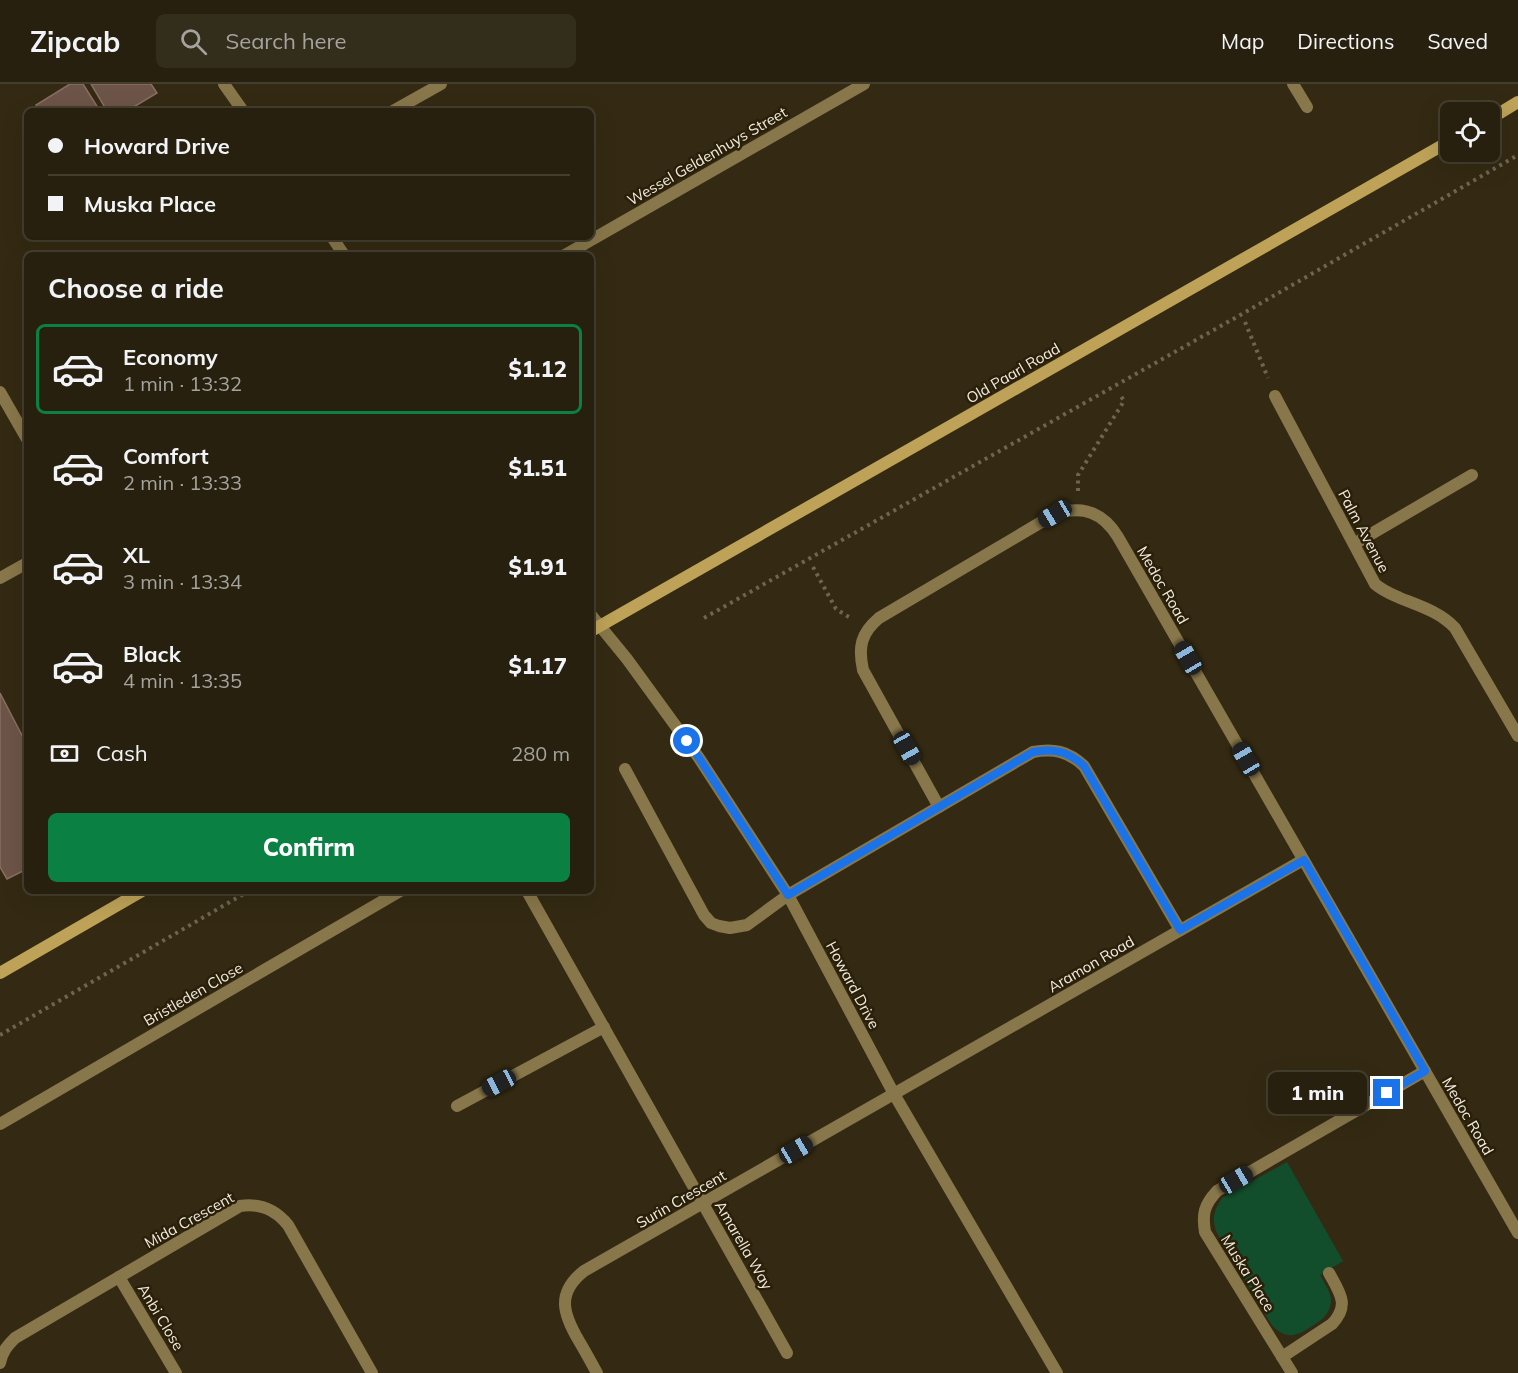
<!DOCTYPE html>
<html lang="en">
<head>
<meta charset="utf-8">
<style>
	:root { --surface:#27200e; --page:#332d1c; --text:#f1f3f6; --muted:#a4a39e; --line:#433e2e; --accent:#0b8043 }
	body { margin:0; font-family:Mulish,sans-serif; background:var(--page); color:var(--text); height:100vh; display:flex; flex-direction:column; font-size:22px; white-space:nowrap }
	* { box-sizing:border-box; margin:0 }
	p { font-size:20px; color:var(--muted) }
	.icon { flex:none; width:33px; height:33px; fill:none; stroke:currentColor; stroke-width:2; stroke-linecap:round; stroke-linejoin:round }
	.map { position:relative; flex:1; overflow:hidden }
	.sheet { position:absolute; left:24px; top:168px; width:570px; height:642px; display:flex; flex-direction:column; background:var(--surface); border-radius:9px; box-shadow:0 6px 24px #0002,0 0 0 2px var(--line) }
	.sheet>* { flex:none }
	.hud { position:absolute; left:24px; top:24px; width:570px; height:132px; border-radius:9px; box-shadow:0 6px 24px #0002,0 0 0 2px var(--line); display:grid; align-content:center; height:132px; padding:0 24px; background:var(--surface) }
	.buttons { position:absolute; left:1440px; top:18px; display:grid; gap:12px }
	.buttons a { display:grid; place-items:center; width:60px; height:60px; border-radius:9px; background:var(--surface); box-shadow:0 6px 24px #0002,0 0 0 2px var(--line); font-size:30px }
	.end { position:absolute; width:27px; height:27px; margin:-14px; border:8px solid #1a73e8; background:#fff; box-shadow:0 0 0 3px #fff }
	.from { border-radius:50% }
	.bubble { position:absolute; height:42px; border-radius:9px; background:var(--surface); box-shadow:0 6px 24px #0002,0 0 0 2px var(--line); font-size:20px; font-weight:800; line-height:42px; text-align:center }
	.car { position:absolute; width:18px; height:36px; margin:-18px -9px; border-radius:8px; box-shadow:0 0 4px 2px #0007; background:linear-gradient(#222 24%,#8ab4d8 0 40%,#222 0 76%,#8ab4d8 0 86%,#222 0) }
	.hud b { display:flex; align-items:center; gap:21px; height:57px; font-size:22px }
	.hud b+b { border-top:2px solid var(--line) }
	.hud i { width:15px; height:15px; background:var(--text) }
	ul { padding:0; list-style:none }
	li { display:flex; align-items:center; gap:18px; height:90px; margin:0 12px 9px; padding:0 12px; border:3px solid transparent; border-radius:9px }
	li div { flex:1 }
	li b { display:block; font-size:22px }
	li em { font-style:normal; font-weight:800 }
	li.selected { border-color:var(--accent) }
	li>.icon { width:54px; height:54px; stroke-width:1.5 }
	h2 { padding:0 24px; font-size:27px; line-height:72px }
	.pay { display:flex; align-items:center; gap:15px; height:66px; padding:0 24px; font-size:22px }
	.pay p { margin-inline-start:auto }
	.cta { display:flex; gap:12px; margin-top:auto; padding:12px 24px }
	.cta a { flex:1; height:69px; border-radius:9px; background:var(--accent); color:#fff; font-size:24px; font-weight:800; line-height:69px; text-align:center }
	header { display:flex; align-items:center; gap:36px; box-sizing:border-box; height:84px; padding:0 30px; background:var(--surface); border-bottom:2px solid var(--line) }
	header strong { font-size:28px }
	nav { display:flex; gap:33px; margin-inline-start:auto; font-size:21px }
	.search { width:420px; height:54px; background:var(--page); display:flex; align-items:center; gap:15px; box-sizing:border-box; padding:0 21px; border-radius:9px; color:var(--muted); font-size:22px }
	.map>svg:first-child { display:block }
	.green { fill:#124e2b }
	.building { fill:#6d5448; stroke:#886e61; stroke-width:1.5 }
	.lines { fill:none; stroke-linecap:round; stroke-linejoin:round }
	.path { stroke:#6e6551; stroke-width:4; stroke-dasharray:3 4.5; stroke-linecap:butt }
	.lane { stroke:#88774a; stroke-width:12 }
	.street { stroke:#88774a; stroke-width:12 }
	.secondary { stroke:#bda257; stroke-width:12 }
	.route { stroke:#1a73e8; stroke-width:8 }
	.labels { text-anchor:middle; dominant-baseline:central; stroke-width:5; stroke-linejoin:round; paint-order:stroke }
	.street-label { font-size:15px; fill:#f1eadd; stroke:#2a2009 }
</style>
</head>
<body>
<header>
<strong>Zipcab</strong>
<div class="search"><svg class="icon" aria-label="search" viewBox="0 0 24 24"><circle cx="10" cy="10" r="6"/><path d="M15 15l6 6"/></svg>Search here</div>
<nav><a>Map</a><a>Directions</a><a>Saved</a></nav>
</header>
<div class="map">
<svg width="1518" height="1289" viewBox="0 0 1518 1289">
	<rect width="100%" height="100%" fill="#342a13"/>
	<path class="green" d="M1287,1078L1343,1177L1320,1191C1324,1199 1331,1207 1331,1217C1330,1230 1322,1236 1312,1242C1296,1253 1285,1256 1271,1240L1217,1149C1211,1135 1214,1125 1223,1113Z"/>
	<g class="building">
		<path d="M70,0H83L100,27H39L36,21Z"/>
		<path d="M91,0H151L157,9L127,27H107Z"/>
		<path d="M0,609L27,661V785L7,795L0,783Z"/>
	</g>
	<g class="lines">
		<g class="path">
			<path d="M1245,238L1268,294"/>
			<path d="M1078,407V391L1124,317L1119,309"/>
			<path d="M813,483L836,525L852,535"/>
			<path d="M704,534L1242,230L1518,71"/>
			<path d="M0,951L249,807"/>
		</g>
		<g class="lane">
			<path d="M224,0L243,27"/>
			<path d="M1293,0L1307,23"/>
			<path d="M393,27L441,0"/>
			<path d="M332,153L344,171"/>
			<path d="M565,171L864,0"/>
			<path d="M0,308L27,355"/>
			<path d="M0,494L27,479"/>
			<path d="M591,531L600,542"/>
			<path d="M625,685L704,831L711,839L719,842L730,844L747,841L788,811"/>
		</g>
		<g class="street">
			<path d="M1275,312L1375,500C1383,507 1391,510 1400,514C1420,522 1440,528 1455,544L1518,652"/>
			<path d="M1354,460L1472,391"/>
			<path d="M600,542L627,575L699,674L788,811L894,1010L1057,1289"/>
			<path d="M939,723L863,586C858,563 861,549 879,534L1055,430C1083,421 1103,428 1118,453L1518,1149"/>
			<path d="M527,807L787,1269"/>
			<path d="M788,811L1033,668C1053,664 1068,667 1084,682L1180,846"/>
			<path d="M457,1022L604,943"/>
			<path d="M0,1040L400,807"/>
			<path d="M119,1193L176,1289"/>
			<path d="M1282,1273L1332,1240C1350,1221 1340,1209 1329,1189"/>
			<path d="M0,1279C2,1268 7,1262 15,1254L240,1122C260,1119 275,1125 288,1141L372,1289"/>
			<path d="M597,1289C591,1278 585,1267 579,1257C563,1230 556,1209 584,1187L1303,776"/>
			<path d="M1292,1289L1205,1148C1202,1130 1204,1121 1217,1107L1425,987"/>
		</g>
		<g class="secondary">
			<path d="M1490,35L1518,18"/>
			<path d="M591,547L1450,57"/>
			<path d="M0,889L142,807"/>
		</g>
	</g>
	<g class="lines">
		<path class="route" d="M687,657L699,674L788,811L1033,668C1053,664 1068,667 1084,682L1180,846L1304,776L1425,987L1387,1009"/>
	</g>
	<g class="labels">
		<g class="street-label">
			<text transform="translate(707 72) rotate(-30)">Wessel Geldenhuys Street</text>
			<text transform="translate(1013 289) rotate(-30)">Old Paarl Road</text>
			<text transform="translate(1364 447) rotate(62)">Palm Avenue</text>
			<text transform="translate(1163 501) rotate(60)">Medoc Road</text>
			<text transform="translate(1091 880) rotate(-30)">Aramon Road</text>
			<text transform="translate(853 901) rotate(62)">Howard Drive</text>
			<text transform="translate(193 910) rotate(-30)">Bristleden Close</text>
			<text transform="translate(1468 1032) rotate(60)">Medoc Road</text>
			<text transform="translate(681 1115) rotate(-30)">Surin Crescent</text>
			<text transform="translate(189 1136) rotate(-29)">Mida Crescent</text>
			<text transform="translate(744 1161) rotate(60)">Amarella Way</text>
			<text transform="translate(1248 1189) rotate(58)">Muska Place</text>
			<text transform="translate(161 1233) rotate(59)">Anbi Close</text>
		</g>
	</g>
</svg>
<div class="buttons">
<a><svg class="icon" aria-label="locate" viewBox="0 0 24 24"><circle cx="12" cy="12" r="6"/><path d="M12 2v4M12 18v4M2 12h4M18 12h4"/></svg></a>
</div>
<i class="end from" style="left:687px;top:657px"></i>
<i class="end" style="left:1387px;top:1009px"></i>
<div class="bubble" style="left:1268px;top:988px;width:99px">1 min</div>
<i class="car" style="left:1055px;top:430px;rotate:239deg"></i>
<i class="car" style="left:1188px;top:574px;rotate:330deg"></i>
<i class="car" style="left:907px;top:664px;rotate:151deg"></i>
<i class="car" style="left:1246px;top:675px;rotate:330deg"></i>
<i class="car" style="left:499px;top:999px;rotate:242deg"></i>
<i class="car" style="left:796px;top:1066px;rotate:60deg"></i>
<i class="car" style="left:1236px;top:1096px;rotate:60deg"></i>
<div class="hud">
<b><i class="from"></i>Howard Drive</b>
<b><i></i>Muska Place</b>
</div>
<section class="sheet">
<h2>Choose a ride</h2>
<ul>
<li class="selected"><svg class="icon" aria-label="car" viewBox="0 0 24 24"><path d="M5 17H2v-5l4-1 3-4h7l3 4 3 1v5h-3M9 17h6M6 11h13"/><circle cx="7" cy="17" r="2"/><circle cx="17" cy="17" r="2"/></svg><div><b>Economy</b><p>1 min · 13:32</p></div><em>$1.12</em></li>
<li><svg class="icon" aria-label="car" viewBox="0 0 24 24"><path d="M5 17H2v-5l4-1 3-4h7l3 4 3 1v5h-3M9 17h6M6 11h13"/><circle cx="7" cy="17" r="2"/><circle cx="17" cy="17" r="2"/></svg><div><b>Comfort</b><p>2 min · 13:33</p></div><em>$1.51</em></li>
<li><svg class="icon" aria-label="car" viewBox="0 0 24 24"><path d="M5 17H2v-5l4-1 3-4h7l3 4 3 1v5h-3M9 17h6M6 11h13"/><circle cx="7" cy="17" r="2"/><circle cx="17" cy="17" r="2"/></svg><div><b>XL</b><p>3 min · 13:34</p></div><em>$1.91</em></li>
<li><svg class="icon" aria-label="car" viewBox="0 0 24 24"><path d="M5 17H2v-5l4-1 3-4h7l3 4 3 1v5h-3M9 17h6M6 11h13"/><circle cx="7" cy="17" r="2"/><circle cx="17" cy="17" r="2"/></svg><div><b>Black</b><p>4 min · 13:35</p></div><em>$1.17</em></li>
</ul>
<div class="pay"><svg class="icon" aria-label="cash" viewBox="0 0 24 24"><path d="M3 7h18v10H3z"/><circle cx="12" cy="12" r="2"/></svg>Cash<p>280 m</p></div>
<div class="cta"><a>Confirm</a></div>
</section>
</div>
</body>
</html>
